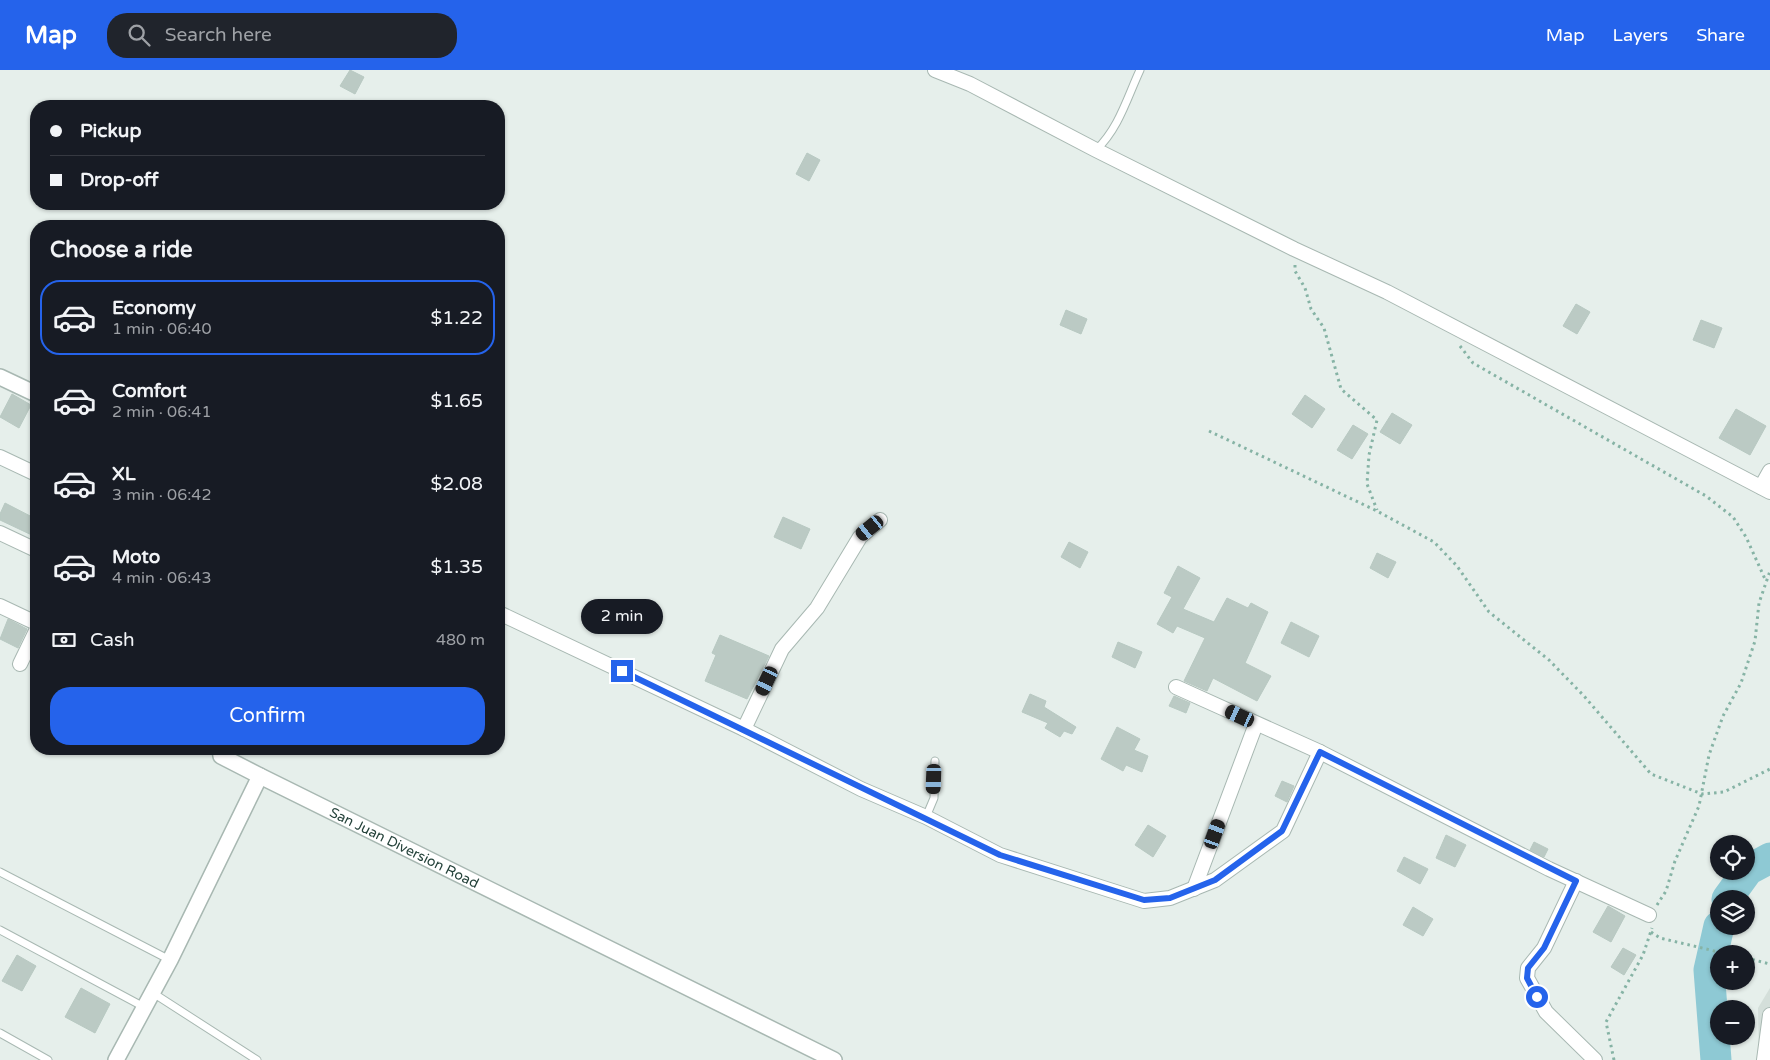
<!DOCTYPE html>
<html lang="en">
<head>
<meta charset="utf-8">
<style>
	:root { --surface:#171b24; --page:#20242c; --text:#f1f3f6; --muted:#9ea1a6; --line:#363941; --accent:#2563eb }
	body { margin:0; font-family:"Varela Round",sans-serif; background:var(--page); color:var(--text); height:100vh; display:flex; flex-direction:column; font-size:19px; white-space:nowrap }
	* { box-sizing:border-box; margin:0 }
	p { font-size:16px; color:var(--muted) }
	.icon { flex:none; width:28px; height:28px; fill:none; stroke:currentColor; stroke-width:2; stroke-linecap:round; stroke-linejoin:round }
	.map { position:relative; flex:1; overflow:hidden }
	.panel { position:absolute; left:30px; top:150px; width:475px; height:535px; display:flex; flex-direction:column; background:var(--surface); border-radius:20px; box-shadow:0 1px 4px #0004 }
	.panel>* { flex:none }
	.banner { position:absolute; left:30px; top:30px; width:475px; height:110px; border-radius:20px; box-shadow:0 1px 4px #0004; display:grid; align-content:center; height:110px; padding:0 20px; background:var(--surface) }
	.controls { position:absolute; left:1710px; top:765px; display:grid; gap:10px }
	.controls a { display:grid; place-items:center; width:45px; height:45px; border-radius:50%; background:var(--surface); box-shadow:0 1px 4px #0004; font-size:25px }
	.end { position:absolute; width:22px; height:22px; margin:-11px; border:6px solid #2563eb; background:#fff; box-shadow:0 0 0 2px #fff }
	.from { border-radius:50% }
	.bubble { position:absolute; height:35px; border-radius:18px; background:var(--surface); box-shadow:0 1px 4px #0004; font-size:16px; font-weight:600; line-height:35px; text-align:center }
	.car { position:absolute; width:15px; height:30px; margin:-15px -8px; border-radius:6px; box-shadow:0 0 4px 1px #0007; background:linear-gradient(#222 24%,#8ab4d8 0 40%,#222 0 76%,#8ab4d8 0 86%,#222 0) }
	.banner b { display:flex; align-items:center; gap:18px; height:48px; font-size:19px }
	.banner b+b { border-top:1px solid var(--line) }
	.banner i { width:12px; height:12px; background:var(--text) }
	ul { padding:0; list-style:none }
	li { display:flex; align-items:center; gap:15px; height:75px; margin:0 10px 8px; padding:0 10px; border:2px solid transparent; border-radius:20px }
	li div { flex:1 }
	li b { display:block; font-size:19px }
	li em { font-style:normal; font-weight:600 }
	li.selected { border-color:var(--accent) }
	li>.icon { width:45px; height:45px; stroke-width:1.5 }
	h2 { padding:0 20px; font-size:22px; line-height:60px }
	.pay { display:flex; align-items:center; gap:12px; height:55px; padding:0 20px; font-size:19px }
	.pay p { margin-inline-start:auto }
	.button { display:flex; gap:10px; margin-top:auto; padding:10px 20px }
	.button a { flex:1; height:58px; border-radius:20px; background:var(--accent); color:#fff; font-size:20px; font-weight:600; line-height:58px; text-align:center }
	header { display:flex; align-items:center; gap:30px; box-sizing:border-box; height:70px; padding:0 25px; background:var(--accent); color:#fff }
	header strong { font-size:24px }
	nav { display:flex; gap:28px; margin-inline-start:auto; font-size:18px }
	.search { width:350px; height:45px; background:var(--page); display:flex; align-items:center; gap:12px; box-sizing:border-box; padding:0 18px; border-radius:20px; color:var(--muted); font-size:19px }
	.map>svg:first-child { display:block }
	.built { fill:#d4dfda }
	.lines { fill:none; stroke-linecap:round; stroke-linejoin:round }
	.river { stroke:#8ec9d4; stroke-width:31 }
	.building { fill:#bbcac4; stroke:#b8c9c2 }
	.service-casing { stroke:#a8b8b2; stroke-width:9 }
	.minor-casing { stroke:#a8b8b2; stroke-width:16 }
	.tertiary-casing { stroke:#a8b8b2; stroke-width:18 }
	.path { stroke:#86b3a5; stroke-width:3; stroke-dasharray:2.5 4; stroke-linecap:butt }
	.service { stroke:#fff; stroke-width:7 }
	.minor { stroke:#fff; stroke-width:14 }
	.tertiary { stroke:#fff; stroke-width:15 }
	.route { stroke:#2563eb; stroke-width:6 }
	.labels { text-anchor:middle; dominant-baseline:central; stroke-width:4; stroke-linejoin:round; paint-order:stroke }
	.street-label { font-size:14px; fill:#24423a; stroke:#f7fbf9 }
</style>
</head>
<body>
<header>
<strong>Map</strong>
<div class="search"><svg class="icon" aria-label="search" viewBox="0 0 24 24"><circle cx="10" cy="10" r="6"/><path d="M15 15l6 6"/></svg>Search here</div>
<nav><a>Map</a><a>Layers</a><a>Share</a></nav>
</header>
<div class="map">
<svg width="1770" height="990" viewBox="0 0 1770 990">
	<rect width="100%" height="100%" fill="#e6efeb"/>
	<path class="built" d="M1770,918V990H1759L1758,938Z"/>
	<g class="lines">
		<g class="river">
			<path d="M1727,829L1748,800L1770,788"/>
			<path d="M1716,990L1709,900L1719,856"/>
		</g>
	</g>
	<g class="building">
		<path d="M350,0L364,7L355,24L340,16Z"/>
		<path d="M807,83L820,90L809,111L796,104Z"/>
		<path d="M1576,234L1590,242L1577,264L1563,256Z"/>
		<path d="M1066,240L1087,249L1081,264L1060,255Z"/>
		<path d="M1701,250L1722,258L1714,278L1693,270Z"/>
		<path d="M12,324L31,335L19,358L0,347Z"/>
		<path d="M1305,325L1325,339L1312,358L1292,344Z"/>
		<path d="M1736,339L1766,356L1750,385L1719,368Z"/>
		<path d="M1392,343L1412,355L1400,374L1380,362Z"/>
		<path d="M1353,355L1368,364L1352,389L1337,380Z"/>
		<path d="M5,433L36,449V467L0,450V444Z"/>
		<path d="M783,447L810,459L801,479L774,467Z"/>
		<path d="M1069,472L1088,482L1080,498L1061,487Z"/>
		<path d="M1377,483L1396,492L1388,508L1370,498Z"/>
		<path d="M1178,496L1200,508L1183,539L1214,552L1227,528L1248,538L1251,533L1268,542L1245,593L1271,606L1257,631L1213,608L1207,621L1184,611L1205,568L1177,556L1173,563L1157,554L1172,527L1164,523Z"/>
		<path d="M8,549L27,559L18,578L0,569Z"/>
		<path d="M1291,552L1319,566L1309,587L1281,573Z"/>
		<path d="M720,565L769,586L747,629L705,611L716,585L712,583Z"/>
		<path d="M1118,572L1142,582L1135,598L1112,587Z"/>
		<path d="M1030,624L1046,631L1044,637L1076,657L1072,664L1064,661L1060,667L1045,658L1048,653L1022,642Z"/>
		<path d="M1174,626L1190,633L1186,643L1169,636Z"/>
		<path d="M1117,657L1140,669L1134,680L1148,686L1142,702L1126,695L1123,701L1101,689Z"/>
		<path d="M1282,711L1294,716L1287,732L1275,726Z"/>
		<path d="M1148,755L1166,766L1153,787L1135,775Z"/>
		<path d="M1446,765L1466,775L1455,797L1436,788Z"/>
		<path d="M1534,772L1548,779L1544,787L1530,780Z"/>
		<path d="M1404,787L1428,799L1420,814L1397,801Z"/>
		<path d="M1608,836L1625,846L1611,872L1593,862Z"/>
		<path d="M1413,837L1433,849L1423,866L1403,855Z"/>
		<path d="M1623,878L1636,885L1624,905L1611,897Z"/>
		<path d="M17,885L36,896L22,921L2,911Z"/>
		<path d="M81,918L110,934L95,963L65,947Z"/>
	</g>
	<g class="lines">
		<g class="service-casing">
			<g id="service">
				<path d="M1096,80C1119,58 1127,28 1140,0"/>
				<path d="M926,747L934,728L935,691"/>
				<path d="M0,802L170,890"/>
				<path d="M0,860L144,937"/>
				<path d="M153,923L257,990"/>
				<path d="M0,963L48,990"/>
			</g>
		</g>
		<g class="minor-casing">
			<g id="minor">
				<path d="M935,0L970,14L1096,80L1294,179L1387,222L1770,422"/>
				<path d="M0,387L36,404"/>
				<path d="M1761,417L1770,401"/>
				<path d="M0,463L36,480"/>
				<path d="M0,536L36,553"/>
				<path d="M499,543L744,659L861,719L926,747L1000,785L1144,831L1170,828L1215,810L1283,761L1320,682"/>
				<path d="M20,594L36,561"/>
				<path d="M1176,617L1320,682L1549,799L1649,845"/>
				<path d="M744,659L782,579L817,538L860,467L880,450"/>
				<path d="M1576,811L1544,878L1528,898L1527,908L1546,942L1595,990"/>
				<path d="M1194,819L1256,654"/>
				<path d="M1764,990L1770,945"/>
			</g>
		</g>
		<g class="tertiary-casing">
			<g id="tertiary">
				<path d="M0,307L36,324"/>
				<path id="s1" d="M220,679L221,686L260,706L834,990"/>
				<path d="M116,990L170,890L260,706"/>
			</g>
		</g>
		<g class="path">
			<path d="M1295,195V201L1305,218L1311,239L1324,258L1341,319L1377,350L1369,385L1367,414L1377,440"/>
			<path d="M1460,276L1473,293L1706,426L1733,447L1746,467L1765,509"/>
			<path d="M1209,361L1377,441L1434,472L1457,496L1489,542L1549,590L1584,626L1651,704L1702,724L1724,722L1770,699"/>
			<path d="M1657,835L1666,821L1675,791L1699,736L1709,685L1723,646L1741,613L1755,571L1759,533L1770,501"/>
			<path d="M1651,862L1660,868L1727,884"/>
			<path d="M1746,888L1770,894"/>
			<path d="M1614,990L1606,952L1643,885L1652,858"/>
		</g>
		<use href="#service" class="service"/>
		<use href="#minor" class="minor"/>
		<use href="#tertiary" class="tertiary"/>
	</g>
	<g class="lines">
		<path class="route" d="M622,601L1000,785L1144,830L1170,828L1215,810L1282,761L1320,682L1576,811L1544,878L1528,898L1527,908L1537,927"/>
	</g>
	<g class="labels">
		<g class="street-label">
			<text stroke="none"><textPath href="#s1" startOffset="212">San Juan Diversion Road</textPath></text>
		</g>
	</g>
</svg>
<div class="controls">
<a><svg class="icon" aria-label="locate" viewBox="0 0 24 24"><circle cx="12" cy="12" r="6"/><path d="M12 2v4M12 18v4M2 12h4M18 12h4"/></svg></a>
<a><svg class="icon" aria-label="layers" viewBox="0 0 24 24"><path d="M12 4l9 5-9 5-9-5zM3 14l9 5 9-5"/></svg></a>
<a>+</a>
<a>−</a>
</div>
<i class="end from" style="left:1537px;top:927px"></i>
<i class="end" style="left:622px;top:601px"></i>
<div class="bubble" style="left:581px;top:529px;width:82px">2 min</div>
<i class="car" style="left:870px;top:458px;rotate:231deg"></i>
<i class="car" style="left:767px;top:611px;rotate:205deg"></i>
<i class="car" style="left:1240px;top:646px;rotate:295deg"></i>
<i class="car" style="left:934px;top:709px;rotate:182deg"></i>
<i class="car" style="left:1215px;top:764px;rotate:20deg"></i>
<div class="banner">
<b><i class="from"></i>Pickup</b>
<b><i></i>Drop-off</b>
</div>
<section class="panel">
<h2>Choose a ride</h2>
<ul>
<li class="selected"><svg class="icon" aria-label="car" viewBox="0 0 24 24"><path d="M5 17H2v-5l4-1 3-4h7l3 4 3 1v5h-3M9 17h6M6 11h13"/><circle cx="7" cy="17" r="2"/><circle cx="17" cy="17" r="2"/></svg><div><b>Economy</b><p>1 min · 06:40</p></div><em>$1.22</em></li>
<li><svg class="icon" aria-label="car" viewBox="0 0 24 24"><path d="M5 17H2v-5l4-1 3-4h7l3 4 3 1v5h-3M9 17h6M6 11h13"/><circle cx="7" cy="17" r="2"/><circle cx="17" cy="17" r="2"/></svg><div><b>Comfort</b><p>2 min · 06:41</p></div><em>$1.65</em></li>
<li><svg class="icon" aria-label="car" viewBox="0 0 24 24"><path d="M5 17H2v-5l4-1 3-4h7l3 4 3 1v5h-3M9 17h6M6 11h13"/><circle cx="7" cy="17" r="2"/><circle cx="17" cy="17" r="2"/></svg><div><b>XL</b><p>3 min · 06:42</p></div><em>$2.08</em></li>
<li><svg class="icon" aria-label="car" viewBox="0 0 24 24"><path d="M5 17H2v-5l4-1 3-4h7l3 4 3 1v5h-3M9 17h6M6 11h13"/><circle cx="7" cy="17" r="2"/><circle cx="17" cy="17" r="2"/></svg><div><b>Moto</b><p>4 min · 06:43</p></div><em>$1.35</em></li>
</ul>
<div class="pay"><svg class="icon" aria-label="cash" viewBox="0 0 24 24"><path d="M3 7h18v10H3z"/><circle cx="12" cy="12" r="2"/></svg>Cash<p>480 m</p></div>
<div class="button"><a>Confirm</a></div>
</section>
</div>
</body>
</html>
